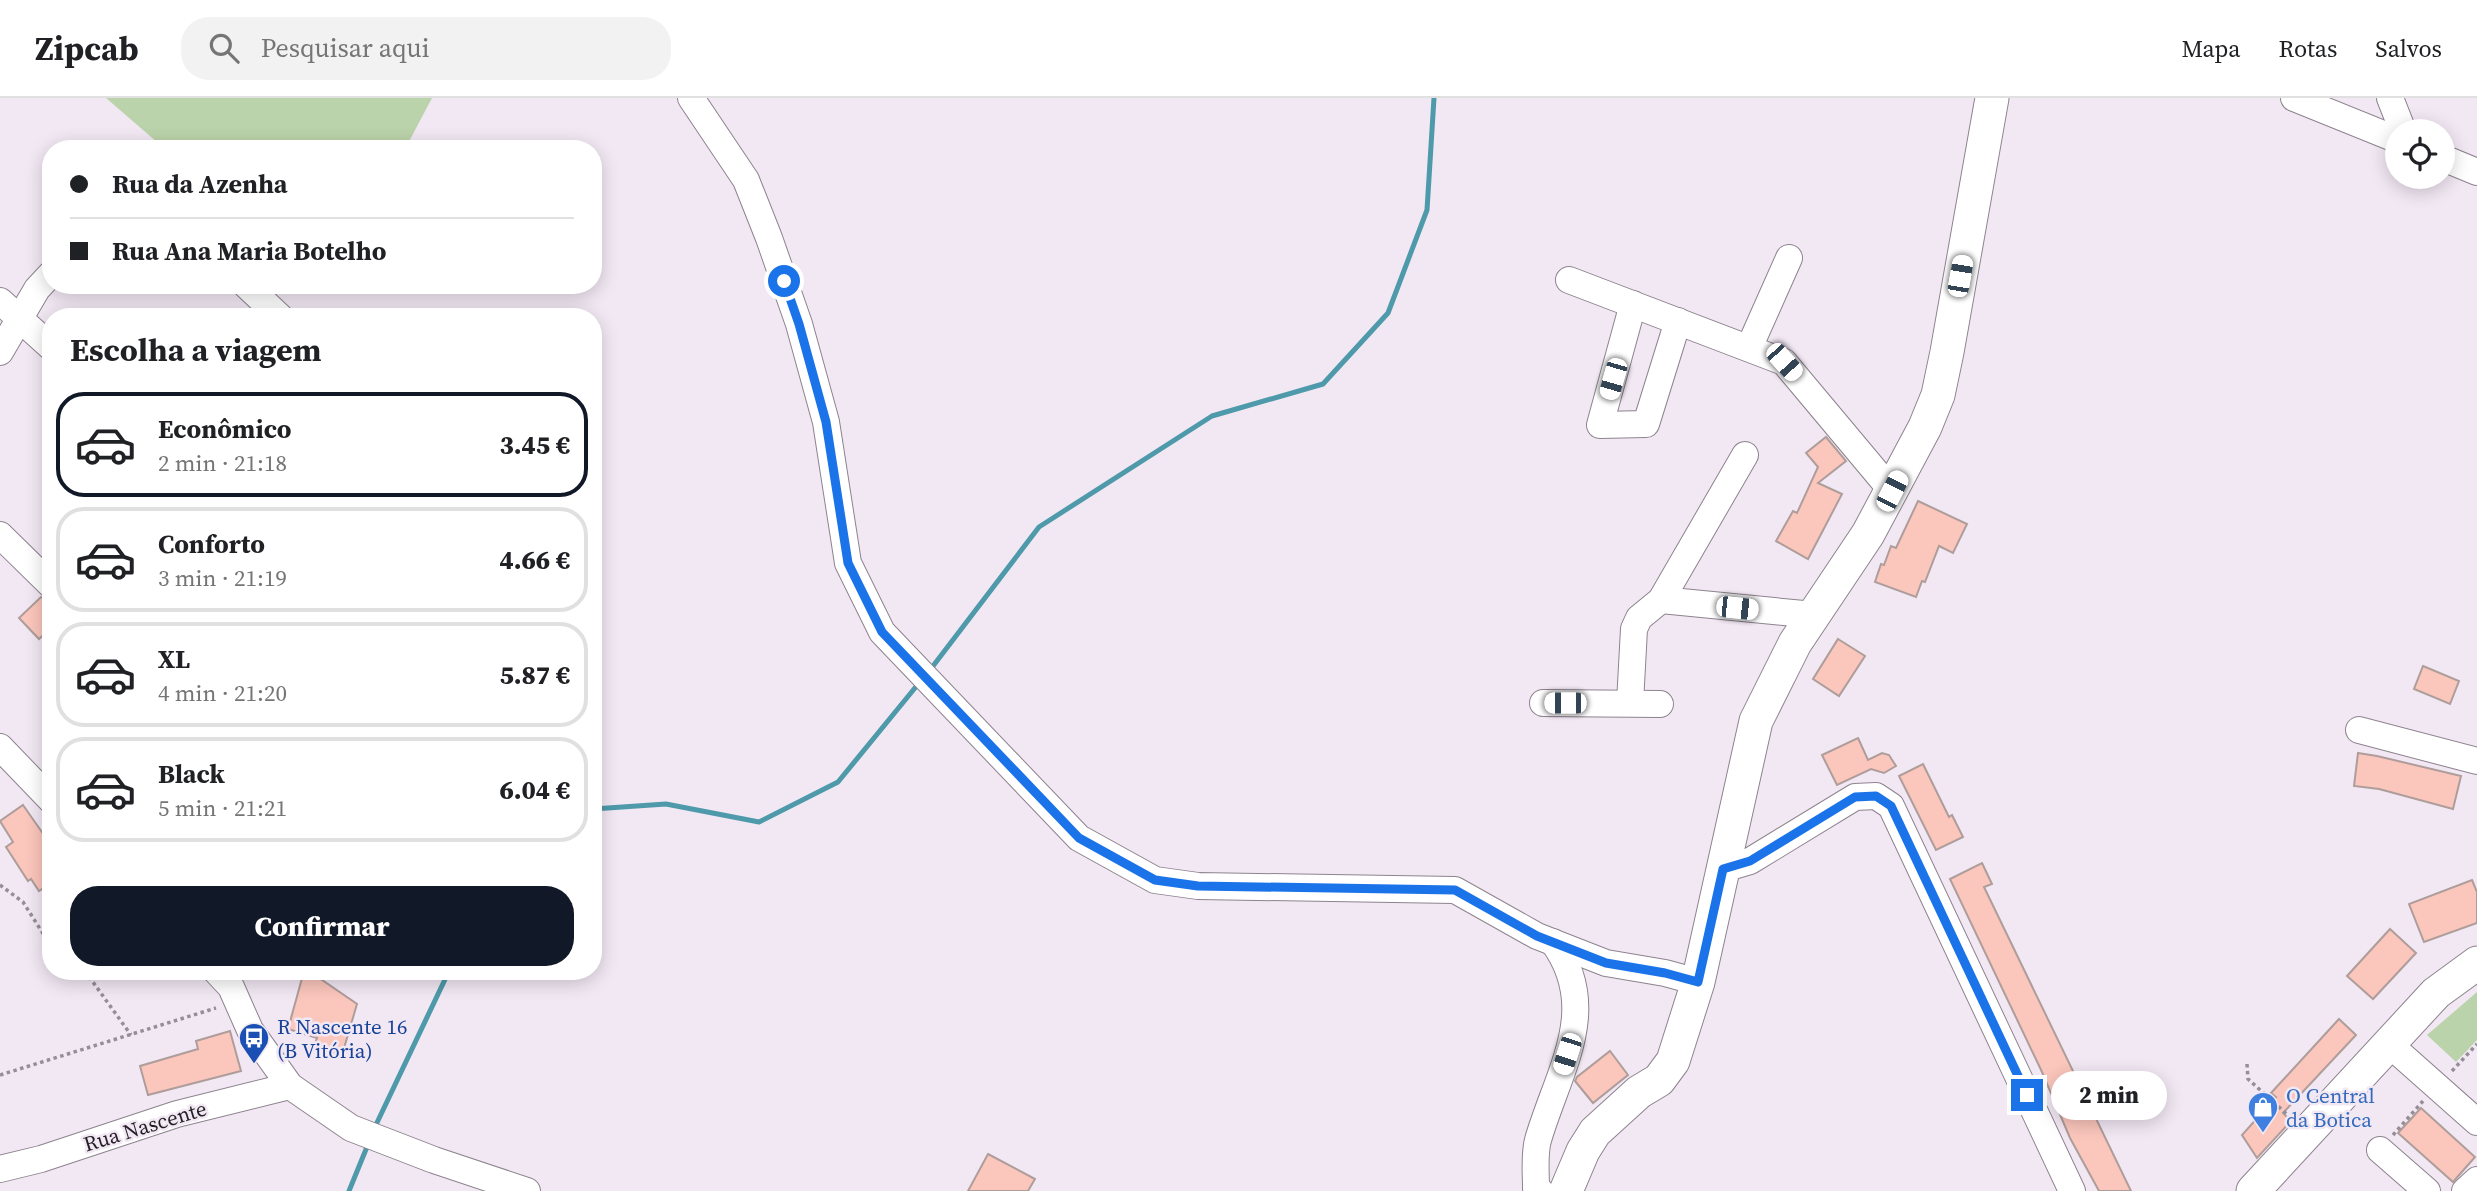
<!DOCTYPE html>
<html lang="pt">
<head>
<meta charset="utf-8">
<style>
	:root { --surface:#fff; --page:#f2f2f2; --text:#202124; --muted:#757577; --line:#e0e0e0; --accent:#111827 }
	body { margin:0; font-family:"Source Serif 4",serif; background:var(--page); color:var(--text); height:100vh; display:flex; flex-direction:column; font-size:26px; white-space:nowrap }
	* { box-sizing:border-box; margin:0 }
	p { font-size:23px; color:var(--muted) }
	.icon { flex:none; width:38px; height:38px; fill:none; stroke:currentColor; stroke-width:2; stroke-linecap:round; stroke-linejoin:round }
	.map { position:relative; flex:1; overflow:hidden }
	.sheet { position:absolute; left:42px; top:210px; width:560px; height:672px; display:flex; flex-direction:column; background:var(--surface); border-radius:28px; box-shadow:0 4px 18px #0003 }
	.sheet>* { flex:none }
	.hud { position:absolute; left:42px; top:42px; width:560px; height:154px; border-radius:28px; box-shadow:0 4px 18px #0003; display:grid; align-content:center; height:154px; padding:0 28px; background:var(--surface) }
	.tools { position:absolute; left:2385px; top:21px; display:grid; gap:14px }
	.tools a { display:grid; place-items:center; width:70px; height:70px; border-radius:50%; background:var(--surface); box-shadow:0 4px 18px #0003; font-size:35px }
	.end { position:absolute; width:32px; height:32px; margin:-16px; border:9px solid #1a73e8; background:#fff; box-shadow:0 0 0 4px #fff }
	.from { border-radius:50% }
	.bubble { position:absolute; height:49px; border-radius:24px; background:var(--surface); box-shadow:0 4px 18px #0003; font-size:23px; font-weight:800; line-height:49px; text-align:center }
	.car { position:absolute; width:21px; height:42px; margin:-21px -10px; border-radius:9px; box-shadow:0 0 5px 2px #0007; background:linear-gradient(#fff 24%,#345 0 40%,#fff 0 76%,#345 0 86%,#fff 0) }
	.hud b { display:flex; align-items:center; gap:24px; height:66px; font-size:26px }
	.hud b+b { border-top:2px solid var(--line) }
	.hud i { width:18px; height:18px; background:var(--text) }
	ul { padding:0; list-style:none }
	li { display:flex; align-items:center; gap:21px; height:105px; margin:0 14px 10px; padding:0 14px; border:4px solid var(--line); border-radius:28px }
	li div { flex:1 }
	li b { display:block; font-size:26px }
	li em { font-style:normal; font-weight:800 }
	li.active { border-color:var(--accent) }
	li>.icon { width:63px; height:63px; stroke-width:1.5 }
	h2 { padding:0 28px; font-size:32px; line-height:84px }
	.cta { display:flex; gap:14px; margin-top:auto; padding:14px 28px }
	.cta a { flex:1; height:80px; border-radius:28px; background:var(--accent); color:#fff; font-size:28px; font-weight:800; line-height:80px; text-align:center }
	header { display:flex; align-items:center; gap:42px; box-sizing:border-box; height:98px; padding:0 35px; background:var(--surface); border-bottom:2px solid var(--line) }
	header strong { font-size:33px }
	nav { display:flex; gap:38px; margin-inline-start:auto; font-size:24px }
	.search { width:490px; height:63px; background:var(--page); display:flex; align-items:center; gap:18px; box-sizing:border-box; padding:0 24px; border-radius:28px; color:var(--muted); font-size:26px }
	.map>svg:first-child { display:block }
	.green { fill:#bbd3aa }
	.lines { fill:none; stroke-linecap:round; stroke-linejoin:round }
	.stream { stroke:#4e9aaa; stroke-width:5 }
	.building { fill:#fbc6bc; stroke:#ae9d9a; stroke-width:2 }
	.minor-casing { stroke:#8d838e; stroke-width:28 }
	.major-casing { stroke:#8d838e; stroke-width:35 }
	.path { stroke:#958e97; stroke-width:3.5; stroke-dasharray:3.5 3.5; stroke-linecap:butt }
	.minor { stroke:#fff; stroke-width:26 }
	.major { stroke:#fff; stroke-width:33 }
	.route { stroke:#1a73e8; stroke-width:9 }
	.labels { text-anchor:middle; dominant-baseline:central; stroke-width:5; stroke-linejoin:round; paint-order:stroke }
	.transit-label { font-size:21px; fill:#164399; stroke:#f2e8f4; text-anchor:start }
	.shop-label { font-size:21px; fill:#366cbe; stroke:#f2e8f4; text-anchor:start }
	.street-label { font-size:21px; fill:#231f24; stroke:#f2e8f4 }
</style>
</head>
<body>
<header>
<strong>Zipcab</strong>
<div class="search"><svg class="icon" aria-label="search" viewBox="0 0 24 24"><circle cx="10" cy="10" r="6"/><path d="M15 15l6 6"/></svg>Pesquisar aqui</div>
<nav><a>Mapa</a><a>Rotas</a><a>Salvos</a></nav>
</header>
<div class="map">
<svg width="2477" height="1093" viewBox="0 0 2477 1093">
	<rect width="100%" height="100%" fill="#f2e8f4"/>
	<g class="green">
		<path d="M106,0H432L405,51H165Z"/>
		<path d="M2477,894V942L2456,964L2427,937Z"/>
	</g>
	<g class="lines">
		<g class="stream">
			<path d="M930,572L1039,429L1212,318L1323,286L1388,215L1427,112L1434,0"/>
			<path d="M593,711L666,706L759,724L838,684L919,585"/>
			<path d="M374,1031L449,873"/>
			<path d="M349,1093L369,1044"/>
		</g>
	</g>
	<g class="building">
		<path d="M1826,339L1846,363L1818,385L1842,396L1808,461L1776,443L1793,413L1797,415L1818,369L1806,355Z"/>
		<path d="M1918,403L1967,426L1953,455L1939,448L1925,484L1922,483L1916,499L1875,484L1881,466L1884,467L1891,448L1896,450Z"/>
		<path d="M41,499L51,507V530L39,541L19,520Z"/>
		<path d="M1838,541L1865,558L1839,598L1813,581Z"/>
		<path d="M2423,568L2459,583L2450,606L2414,591Z"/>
		<path d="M1858,640L1868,662L1882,655L1889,657L1896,668L1884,675L1871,671L1837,687L1822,657Z"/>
		<path d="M2358,655L2377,658L2461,678L2453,711L2379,691L2354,688Z"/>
		<path d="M1923,666L1949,719L1952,717L1963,739L1936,752L1899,678Z"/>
		<path d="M23,707L51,747V785L39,793L31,781L28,783L6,749L13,744L0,723Z"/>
		<path d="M1982,765L1992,786L1984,789L2131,1093H2099L2070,1040L2042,974L1950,781Z"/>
		<path d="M2472,782L2477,794V825L2424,844L2409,806Z"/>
		<path d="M2390,831L2416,855L2373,901L2347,878Z"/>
		<path d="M304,873H309L357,906L342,957L314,948L317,940L288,931Z"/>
		<path d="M2339,921L2356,937L2283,1015L2291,1023L2257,1060L2242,1037L2276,999L2271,995Z"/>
		<path d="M230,933L241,973L148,997L140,968L198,951L196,943Z"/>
		<path d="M1610,953L1628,977L1593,1005L1575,983L1577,979Z"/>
		<path d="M2421,1010L2475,1059L2453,1084L2398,1035Z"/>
		<path d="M988,1056L1035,1081L1028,1093H968Z"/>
	</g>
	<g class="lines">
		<g class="minor-casing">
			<g id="minor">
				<path d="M691,0L746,82L769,140L799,226L826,324L848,465L882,534L1079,740L1155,782L1198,788L1455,792L1537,838L1606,865L1665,875L1698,884"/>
				<path d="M2294,0L2398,42"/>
				<path d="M2390,0L2403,33"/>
				<path d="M2443,60L2477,74"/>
				<path d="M1569,182L1784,264L1892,393"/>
				<path d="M246,187L280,219"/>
				<path d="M0,203L51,249"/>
				<path d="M1633,206L1600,327L1646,326L1678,223"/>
				<path d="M1749,250L1789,160"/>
				<path d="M0,254L37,191L51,176"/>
				<path d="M1745,357L1661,502L1814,517"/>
				<path d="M0,437L51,487"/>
				<path d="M1543,605L1660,606"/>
				<path d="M1630,605L1634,531L1639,520L1661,502"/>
				<path d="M2359,632L2477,663"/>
				<path d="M0,649L51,702"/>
				<path d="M1723,771L1750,763L1855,699L1876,698L1891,708L2072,1093"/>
				<path d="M216,873L231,889L250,932L290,988L351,1030L434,1062L527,1093"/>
				<path d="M2389,946L2477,1024"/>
				<path d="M2380,1052L2427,1093"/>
				<path d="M0,1071L41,1061L177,1016L290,988"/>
				<path d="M1540,1093L1536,1090C1536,1075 1534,1056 1538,1042C1558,973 1602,911 1553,844"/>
				<path d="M2465,1093L2477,1082"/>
			</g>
		</g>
		<g class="major-casing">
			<g id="major">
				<path d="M1566,1093L1583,1053L1595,1034L1639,994L1659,982L1673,963L1698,884L1756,623L1795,545L1868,436L1925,329L1938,297L1947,254L1992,0"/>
				<path d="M2253,1093L2436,895L2477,865"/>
			</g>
		</g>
		<g class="path">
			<path d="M0,787L23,804L51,848"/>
			<path d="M85,873L131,937"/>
			<path d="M2247,966L2248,981L2290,1019"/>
			<path d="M2452,973L2477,946"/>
			<path d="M0,977L216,910"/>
			<path d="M2393,1037L2423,1003"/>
		</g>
		<use href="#minor" class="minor"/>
		<use href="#major" class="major"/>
	</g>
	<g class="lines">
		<path class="route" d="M784,183L799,226L826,324L848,465L882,534L1079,740L1155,782L1198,788L1455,792L1537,838L1606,865L1665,875L1698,884L1723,771L1750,763L1855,699L1876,698L1891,708L2027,997"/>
	</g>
	<defs>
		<g id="bus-pin" transform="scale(1.575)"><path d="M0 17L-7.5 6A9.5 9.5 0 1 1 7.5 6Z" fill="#1a4fb4" stroke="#f2e8f4"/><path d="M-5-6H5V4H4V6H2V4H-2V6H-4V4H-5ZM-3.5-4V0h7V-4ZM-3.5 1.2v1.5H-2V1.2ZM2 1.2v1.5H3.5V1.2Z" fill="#fff"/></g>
		<g id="shop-pin" transform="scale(1.575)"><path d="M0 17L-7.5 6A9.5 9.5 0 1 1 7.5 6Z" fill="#3f7fe0" stroke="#f2e8f4"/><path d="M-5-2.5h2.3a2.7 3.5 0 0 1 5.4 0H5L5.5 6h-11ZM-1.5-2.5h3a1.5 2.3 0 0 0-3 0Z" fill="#fff"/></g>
	</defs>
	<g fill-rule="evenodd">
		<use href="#bus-pin" x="254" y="940"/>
		<use href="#shop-pin" x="2263" y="1009"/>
	</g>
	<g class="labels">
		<g class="transit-label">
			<text x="277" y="928">R Nascente 16<tspan x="277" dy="24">(B Vitória)</tspan></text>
		</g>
		<g class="shop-label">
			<text x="2286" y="997">O Central<tspan x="2286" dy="24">da Botica</tspan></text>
		</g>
		<g class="street-label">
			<text transform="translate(145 1028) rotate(-17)">Rua Nascente</text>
		</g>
	</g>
</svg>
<div class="tools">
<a><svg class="icon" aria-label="locate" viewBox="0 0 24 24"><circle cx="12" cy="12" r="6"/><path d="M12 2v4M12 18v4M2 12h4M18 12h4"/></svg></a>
</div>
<i class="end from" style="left:784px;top:183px"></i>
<i class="end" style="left:2027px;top:997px"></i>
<div class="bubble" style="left:2051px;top:973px;width:116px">2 min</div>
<i class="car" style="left:1960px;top:178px;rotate:10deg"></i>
<i class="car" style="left:1784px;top:264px;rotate:138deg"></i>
<i class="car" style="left:1613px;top:281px;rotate:196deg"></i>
<i class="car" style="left:1892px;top:393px;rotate:27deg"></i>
<i class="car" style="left:1737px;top:510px;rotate:96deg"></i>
<i class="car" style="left:1565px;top:605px;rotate:270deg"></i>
<i class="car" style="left:1567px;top:956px;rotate:198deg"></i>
<div class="hud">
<b><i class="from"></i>Rua da Azenha</b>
<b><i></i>Rua Ana Maria Botelho</b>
</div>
<section class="sheet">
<h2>Escolha a viagem</h2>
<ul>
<li class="active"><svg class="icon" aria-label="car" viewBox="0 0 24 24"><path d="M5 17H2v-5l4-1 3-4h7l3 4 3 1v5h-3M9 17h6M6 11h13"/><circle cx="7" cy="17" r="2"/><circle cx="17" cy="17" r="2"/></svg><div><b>Econômico</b><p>2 min · 21:18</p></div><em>3.45 €</em></li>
<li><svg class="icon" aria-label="car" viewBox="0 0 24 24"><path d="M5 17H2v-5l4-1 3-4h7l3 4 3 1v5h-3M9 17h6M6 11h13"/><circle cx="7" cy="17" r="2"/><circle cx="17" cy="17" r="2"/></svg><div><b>Conforto</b><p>3 min · 21:19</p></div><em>4.66 €</em></li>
<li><svg class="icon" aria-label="car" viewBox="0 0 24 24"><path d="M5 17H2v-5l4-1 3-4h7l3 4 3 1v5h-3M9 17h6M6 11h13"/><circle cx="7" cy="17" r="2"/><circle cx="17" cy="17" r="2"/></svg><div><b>XL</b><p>4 min · 21:20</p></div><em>5.87 €</em></li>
<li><svg class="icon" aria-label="car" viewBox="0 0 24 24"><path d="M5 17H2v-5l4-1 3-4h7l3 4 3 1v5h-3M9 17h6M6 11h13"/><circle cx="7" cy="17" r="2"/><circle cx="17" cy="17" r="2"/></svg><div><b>Black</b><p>5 min · 21:21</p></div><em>6.04 €</em></li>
</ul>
<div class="cta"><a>Confirmar</a></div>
</section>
</div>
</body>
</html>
